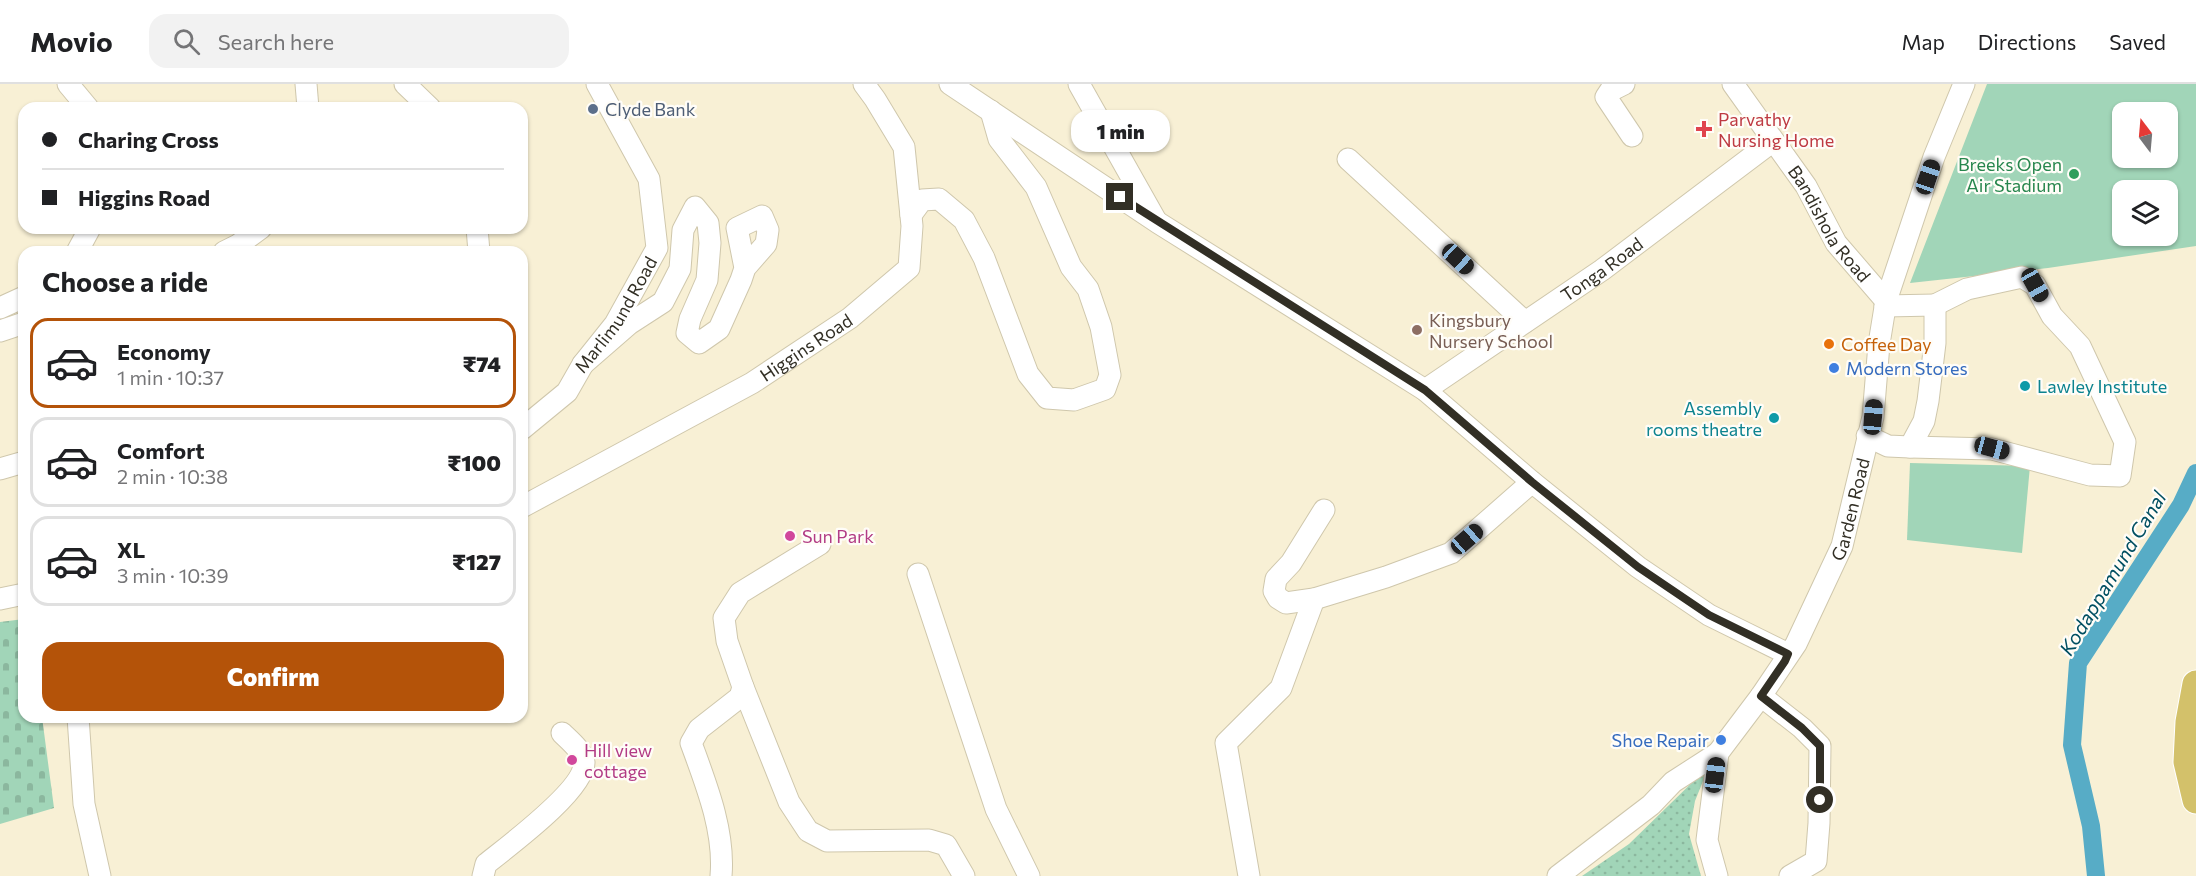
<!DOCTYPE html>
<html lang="en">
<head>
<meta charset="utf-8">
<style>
	:root { --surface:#fff; --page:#f2f2f2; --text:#202124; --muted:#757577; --line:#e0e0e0; --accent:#b45309 }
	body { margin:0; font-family:Commissioner,sans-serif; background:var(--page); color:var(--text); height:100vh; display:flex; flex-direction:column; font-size:22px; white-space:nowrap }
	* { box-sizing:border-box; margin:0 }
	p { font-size:20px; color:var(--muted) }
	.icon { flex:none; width:33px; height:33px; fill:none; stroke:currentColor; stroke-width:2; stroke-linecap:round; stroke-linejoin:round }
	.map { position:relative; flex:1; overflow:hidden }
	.details { position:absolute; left:18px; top:162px; width:510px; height:477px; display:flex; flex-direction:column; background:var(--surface); border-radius:18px; box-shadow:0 2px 4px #0004 }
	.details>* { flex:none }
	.banner { position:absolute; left:18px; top:18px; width:510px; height:132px; border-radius:18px; box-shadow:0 2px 4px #0004; display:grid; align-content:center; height:132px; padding:0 24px; background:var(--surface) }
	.needle { width:39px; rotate:344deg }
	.tools { position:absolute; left:2112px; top:18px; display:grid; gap:12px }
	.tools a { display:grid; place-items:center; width:66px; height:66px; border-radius:12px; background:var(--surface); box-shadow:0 2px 4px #0004; font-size:30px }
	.end { position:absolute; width:27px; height:27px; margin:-14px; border:8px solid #322f25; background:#fff; box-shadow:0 0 0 3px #fff }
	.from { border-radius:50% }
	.bubble { position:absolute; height:42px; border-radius:18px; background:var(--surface); box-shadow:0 2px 4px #0004; font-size:20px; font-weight:800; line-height:42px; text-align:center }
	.car { position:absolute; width:18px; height:36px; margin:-18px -9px; border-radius:8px; box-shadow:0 0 4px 2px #0007; background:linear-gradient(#222 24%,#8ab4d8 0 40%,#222 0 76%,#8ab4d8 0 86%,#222 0) }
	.banner b { display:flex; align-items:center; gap:21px; height:57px; font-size:22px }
	.banner b+b { border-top:2px solid var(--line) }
	.banner i { width:15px; height:15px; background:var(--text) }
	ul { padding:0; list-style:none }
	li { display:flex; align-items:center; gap:18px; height:90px; margin:0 12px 9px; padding:0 12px; border:3px solid var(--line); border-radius:18px }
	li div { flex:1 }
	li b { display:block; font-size:22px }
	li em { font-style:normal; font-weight:800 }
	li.active { border-color:var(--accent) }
	li>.icon { width:54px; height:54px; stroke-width:1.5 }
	h2 { padding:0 24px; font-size:27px; line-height:72px }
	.button { display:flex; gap:12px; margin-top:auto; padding:12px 24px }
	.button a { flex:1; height:69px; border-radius:18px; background:var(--accent); color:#fff; font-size:24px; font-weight:800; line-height:69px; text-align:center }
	header { display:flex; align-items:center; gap:36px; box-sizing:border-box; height:84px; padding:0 30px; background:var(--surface); border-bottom:2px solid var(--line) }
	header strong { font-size:28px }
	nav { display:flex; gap:33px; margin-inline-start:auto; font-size:21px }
	.search { width:420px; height:54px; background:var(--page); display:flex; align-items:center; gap:15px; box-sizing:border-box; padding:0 21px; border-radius:18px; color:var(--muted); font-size:22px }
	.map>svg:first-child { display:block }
	.grass { fill:url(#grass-dots) }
	.cemetery { fill:url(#cemetery-stones) }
	.garden { fill:#a1d5b8; fill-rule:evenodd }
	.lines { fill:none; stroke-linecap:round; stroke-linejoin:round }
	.canal { stroke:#57acc6; stroke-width:18 }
	.minor-casing { stroke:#cfc7ac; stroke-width:23 }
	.major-casing { stroke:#fff; stroke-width:29 }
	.minor { stroke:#fff; stroke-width:21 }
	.major { stroke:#d3c16a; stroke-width:27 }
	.route { stroke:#322f25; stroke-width:8 }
	.service-dot { fill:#5c6f8a; stroke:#fffdf8; stroke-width:2 }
	.health-dot { fill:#e0444e; stroke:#fffdf8; stroke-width:2 }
	.leisure-dot { fill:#2e9e5b; stroke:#fffdf8; stroke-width:2 }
	.education-dot { fill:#8d6e63; stroke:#fffdf8; stroke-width:2 }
	.food-dot { fill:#e8710a; stroke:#fffdf8; stroke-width:2 }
	.shop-dot { fill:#3f7fe0; stroke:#fffdf8; stroke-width:2 }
	.culture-dot { fill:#0f9aa8; stroke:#fffdf8; stroke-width:2 }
	.hotel-dot { fill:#d1479c; stroke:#fffdf8; stroke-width:2 }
	.labels { text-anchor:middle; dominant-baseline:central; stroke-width:4.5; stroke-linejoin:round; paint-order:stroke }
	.service-label { font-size:18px; fill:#4e5e75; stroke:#fffdf8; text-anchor:start }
	.health-label { font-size:18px; fill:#be3a42; stroke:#fffdf8; text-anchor:start }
	.leisure-label { font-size:18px; fill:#27864d; stroke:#fffdf8; text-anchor:end }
	.street-label { font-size:18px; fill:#322f25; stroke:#fffdf8 }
	.education-label { font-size:18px; fill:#785e54; stroke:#fffdf8; text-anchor:start }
	.food-label { font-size:18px; fill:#c56008; stroke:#fffdf8; text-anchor:start }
	.shop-label { font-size:18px; fill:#366cbe; stroke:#fffdf8; text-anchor:start }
	.culture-label { font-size:18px; fill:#0d838f; stroke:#fffdf8; text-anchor:start }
	.hotel-label { font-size:18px; fill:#b23c85; stroke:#fffdf8; text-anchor:start }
	.water-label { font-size:20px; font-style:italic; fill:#004f61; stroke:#fffdf8 }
</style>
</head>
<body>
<header>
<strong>Movio</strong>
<div class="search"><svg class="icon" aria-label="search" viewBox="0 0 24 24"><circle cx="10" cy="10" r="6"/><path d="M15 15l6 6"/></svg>Search here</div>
<nav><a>Map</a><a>Directions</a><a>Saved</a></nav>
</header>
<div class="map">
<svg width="2196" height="792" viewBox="0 0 2196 792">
	<defs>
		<pattern id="grass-dots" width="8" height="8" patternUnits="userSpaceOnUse" patternTransform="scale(1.5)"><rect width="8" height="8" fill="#a1d5b8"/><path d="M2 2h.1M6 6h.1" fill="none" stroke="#8bb79e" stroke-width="1.8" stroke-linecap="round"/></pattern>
		<pattern id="cemetery-stones" width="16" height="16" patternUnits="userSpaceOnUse" patternTransform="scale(1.5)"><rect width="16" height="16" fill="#a1d5b8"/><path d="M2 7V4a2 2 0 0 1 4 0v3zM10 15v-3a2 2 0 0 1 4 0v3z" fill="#8bb79e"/></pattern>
	</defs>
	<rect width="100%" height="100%" fill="#f8f0d5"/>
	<path class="grass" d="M1709,682L1695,717L1689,750L1701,792H1582L1629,760Z"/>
	<path class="cemetery" d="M24,535V633H42L54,724L0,740V538Z"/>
	<g class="garden">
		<path d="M1987,0H2196V162L2048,184L1910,199ZM2122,28H2168V74H2122ZM2122,106H2168V152H2122Z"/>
		<path d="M1910,379L2030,382L2022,469L1907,456Z"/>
	</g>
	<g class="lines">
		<path class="canal" d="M2096,792L2091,742L2072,661L2078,579L2181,421L2196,389"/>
		<g class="minor-casing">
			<g id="minor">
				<path d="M68,0L88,24"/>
				<path d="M306,0L308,24"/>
				<path d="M405,0L430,24"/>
				<path d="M950,0L1157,138L1425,306L1532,398L1638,483L1709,531L1788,570"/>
				<path d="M1079,0L1155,135"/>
				<path d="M1624,0L1610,7L1606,13L1632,52"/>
				<path id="s1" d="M1733,0L1806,102L1836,159L1886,217"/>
				<path d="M1348,75L1525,238"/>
				<path d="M911,131L922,116L939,115L964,136L984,174L1028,290L1047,314L1074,316L1105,305L1110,291L1101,243L1088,205L1071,183L1036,103L999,55L991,27"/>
				<path d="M477,144L479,168"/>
				<path d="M77,168L90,144"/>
				<path d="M224,168L238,161L261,144"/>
				<path d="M0,224L24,213"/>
				<path d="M0,247L24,239"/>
				<path d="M583,280L629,240L663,218L680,185L683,146L695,123L708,139L710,159L707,196L690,235L687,249L699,259L719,245L741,196L745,184L737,144L762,132L768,146L766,160L745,184"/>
				<path id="s2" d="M1425,306L1602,186L1773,57"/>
				<path id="s3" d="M522,345L567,308L583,280L615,240L657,164L649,95L597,0"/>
				<path d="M1867,352L1888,362L1910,363L1924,337L1928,317L1935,259V221L1885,222"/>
				<path d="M1910,363L1992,365L2090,391L2120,392L2125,358L2080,262L2052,232L2035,201L2022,193L1967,205L1935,221"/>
				<path d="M0,385L24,378"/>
				<path id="s4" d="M522,423L752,299L850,234L909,184L912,142L904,63L875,15L864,0"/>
				<path d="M1324,426L1291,479L1276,495L1274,507L1278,514L1286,519L1314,515L1386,493L1451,469L1532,398"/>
				<path d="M918,490L996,725L1029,792"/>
				<path d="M0,515L24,510"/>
				<path d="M743,603L789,718L808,747L827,757L929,756L946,761L964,792"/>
				<path d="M1761,612L1802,644L1820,662L1819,739L1816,777L1790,792"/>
				<path d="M78,633L84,720L100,792"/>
				<path d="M483,792L486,780C507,763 586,705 584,678C583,667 569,656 562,649"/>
				<path d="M721,792C725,747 706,700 691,659L699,645L740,613L743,603L727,557L724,534L740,509L820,460"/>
				<path d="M1249,792L1226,659L1281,604L1314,515"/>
				<path d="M1558,792L1651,721L1673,698L1718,669"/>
				<path id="s5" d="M1717,792L1707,756L1718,669L1761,612L1796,560L1842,462L1873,333L1879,260L1886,217L1934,73L1964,0"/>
			</g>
		</g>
		<g class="major-casing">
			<path id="major" d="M2196,600L2189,638L2187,678L2196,716"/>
		</g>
		<use href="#minor" class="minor"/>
		<use href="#major" class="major"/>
	</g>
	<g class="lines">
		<path class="route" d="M1120,113L1425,306L1532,398L1638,483L1709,531L1788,570L1785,577L1761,612L1802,644L1820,662V716"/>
	</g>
	<circle class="service-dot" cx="593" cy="25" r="6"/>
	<path class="health-dot" d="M1701 36h6v6h6v6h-6v6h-6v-6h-6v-6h6z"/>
	<circle class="leisure-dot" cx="2074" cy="90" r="6"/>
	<circle class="education-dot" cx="1417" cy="246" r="6"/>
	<circle class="food-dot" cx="1829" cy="260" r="6"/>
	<g class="shop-dot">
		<circle cx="1834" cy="284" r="6"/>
		<circle cx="1721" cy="656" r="6"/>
	</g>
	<g class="culture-dot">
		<circle cx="2025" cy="302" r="6"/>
		<circle cx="1774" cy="334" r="6"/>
	</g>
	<g class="hotel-dot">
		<circle cx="790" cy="452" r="6"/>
		<circle cx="572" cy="676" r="6"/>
	</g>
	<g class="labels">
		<g class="service-label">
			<text x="605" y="25">Clyde Bank</text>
		</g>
		<g class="health-label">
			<text x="1718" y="35">Parvathy<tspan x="1718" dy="21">Nursing Home</tspan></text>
		</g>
		<g class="leisure-label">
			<text x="2062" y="80">Breeks Open<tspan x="2062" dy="21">Air Stadium</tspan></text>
		</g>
		<g class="street-label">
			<text stroke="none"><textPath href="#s1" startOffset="170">Bandishola Road</textPath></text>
			<text stroke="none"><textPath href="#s2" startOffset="214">Tonga Road</textPath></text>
			<text stroke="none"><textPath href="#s3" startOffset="150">Marlimund Road</textPath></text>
			<text stroke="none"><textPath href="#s4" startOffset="326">Higgins Road</textPath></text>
			<text stroke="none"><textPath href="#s5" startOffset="405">Garden Road</textPath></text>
		</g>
		<g class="education-label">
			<text x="1429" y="236">Kingsbury<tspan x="1429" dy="21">Nursery School</tspan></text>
		</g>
		<g class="food-label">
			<text x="1841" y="260">Coffee Day</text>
		</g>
		<g class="shop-label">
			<text x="1846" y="284">Modern Stores</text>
			<text x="1709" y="656" text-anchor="end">Shoe Repair</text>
		</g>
		<g class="culture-label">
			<text x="2037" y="302">Lawley Institute</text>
			<text x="1762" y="324" text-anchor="end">Assembly<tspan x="1762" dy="21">rooms theatre</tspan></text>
		</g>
		<g class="hotel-label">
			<text x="802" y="452">Sun Park</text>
			<text x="584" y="666">Hill view<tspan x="584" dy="21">cottage</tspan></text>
		</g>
		<g class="water-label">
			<text transform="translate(2112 489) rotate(-59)">Kodappamund Canal</text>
		</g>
	</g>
</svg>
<div class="tools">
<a><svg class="needle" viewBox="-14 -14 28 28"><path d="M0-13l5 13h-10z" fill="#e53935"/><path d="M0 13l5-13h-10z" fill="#757577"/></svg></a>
<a><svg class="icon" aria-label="layers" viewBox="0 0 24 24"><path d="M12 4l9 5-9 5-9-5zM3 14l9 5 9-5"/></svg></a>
</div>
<i class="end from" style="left:1820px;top:716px"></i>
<i class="end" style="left:1120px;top:113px"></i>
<div class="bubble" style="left:1071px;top:26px;width:99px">1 min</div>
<i class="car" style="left:1928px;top:93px;rotate:19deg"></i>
<i class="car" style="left:1458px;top:175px;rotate:133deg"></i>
<i class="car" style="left:2035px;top:201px;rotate:151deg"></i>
<i class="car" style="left:1873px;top:333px;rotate:5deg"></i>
<i class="car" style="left:1992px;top:364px;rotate:105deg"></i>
<i class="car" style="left:1467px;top:455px;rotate:49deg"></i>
<i class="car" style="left:1715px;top:691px;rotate:7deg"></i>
<div class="banner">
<b><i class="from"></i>Charing Cross</b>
<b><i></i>Higgins Road</b>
</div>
<section class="details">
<h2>Choose a ride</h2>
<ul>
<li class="active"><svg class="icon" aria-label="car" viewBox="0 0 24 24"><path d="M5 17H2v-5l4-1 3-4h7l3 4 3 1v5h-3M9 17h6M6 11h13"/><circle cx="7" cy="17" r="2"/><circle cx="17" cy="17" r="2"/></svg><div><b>Economy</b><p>1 min · 10:37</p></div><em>₹74</em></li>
<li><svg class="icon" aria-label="car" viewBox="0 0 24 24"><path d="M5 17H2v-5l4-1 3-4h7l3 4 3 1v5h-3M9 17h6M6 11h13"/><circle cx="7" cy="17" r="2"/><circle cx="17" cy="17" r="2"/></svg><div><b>Comfort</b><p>2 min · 10:38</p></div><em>₹100</em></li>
<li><svg class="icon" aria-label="car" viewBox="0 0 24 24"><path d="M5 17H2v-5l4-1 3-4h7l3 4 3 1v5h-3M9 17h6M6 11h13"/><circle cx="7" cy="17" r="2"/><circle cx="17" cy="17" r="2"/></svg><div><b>XL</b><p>3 min · 10:39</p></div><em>₹127</em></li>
</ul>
<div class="button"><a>Confirm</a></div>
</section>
</div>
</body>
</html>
